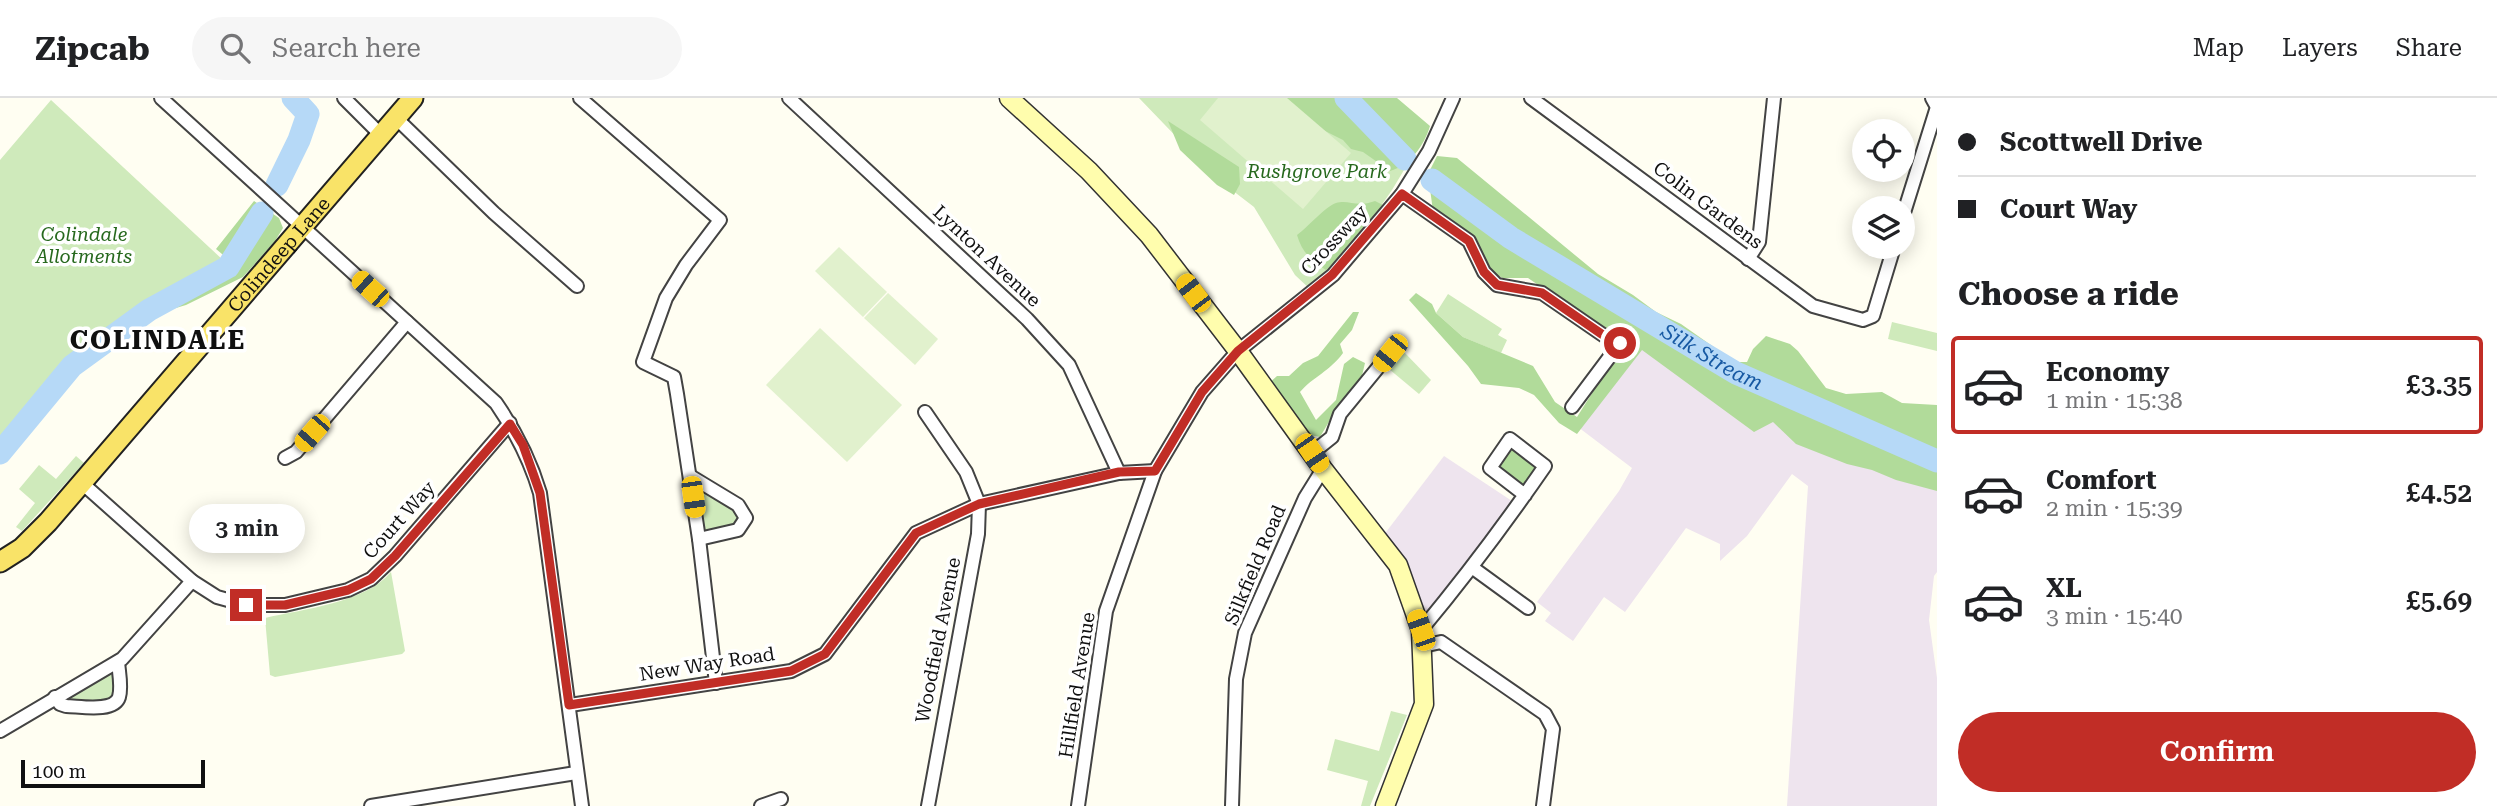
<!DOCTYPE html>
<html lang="en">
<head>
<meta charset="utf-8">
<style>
	:root { --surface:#fff; --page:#f6f6f6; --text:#202124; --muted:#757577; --line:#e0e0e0; --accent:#c12d26 }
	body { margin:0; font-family:"Roboto Serif",serif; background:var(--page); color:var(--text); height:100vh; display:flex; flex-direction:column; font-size:26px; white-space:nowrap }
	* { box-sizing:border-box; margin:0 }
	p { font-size:23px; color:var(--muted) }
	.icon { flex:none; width:38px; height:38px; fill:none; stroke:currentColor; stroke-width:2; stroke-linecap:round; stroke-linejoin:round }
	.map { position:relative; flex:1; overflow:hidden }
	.details { display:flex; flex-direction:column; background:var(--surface); width:560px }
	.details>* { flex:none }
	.banner { display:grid; align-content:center; height:154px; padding:0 21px; background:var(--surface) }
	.controls { position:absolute; left:1852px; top:21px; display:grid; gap:14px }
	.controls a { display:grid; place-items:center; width:63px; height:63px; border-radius:50%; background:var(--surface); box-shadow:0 4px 18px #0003; font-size:35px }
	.scale { position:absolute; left:21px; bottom:18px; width:184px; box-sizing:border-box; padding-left:7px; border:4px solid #101010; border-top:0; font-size:19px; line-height:24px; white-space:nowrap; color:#101010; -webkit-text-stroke:5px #fff; paint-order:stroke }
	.end { position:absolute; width:32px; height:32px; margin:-16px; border:9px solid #c12d26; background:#fff; box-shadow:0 0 0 4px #fff }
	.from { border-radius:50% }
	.bubble { position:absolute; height:49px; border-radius:24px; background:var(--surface); box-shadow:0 4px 18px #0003; font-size:23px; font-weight:600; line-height:49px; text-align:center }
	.car { position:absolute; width:21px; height:42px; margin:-21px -10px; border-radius:9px; box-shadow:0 0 5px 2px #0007; background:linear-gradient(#f5c518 24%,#345 0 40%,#f5c518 0 76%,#345 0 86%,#f5c518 0) }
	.banner b { display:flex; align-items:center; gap:24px; height:66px; font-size:26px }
	.banner b+b { border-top:2px solid var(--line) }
	.banner i { width:18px; height:18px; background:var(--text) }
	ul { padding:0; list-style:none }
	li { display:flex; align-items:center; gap:21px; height:98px; margin:0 14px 10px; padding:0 7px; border:4px solid transparent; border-radius:7px }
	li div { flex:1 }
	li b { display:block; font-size:26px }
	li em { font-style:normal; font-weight:600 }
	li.active { border-color:var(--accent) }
	li>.icon { width:63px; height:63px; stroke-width:1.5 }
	h2 { padding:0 21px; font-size:32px; line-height:84px }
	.button { display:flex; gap:14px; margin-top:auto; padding:14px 21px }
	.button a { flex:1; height:80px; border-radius:42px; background:var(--accent); color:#fff; font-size:28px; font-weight:600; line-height:80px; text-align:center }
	header { display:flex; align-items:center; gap:42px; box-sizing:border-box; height:98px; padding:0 35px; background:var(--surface); border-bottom:2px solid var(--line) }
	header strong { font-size:33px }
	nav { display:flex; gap:38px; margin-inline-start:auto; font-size:24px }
	.search { width:490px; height:63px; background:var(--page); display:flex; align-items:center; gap:18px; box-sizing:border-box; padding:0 24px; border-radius:38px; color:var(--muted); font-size:26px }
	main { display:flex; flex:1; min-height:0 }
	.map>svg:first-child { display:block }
	.industrial { fill:#eee4ee }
	.green { fill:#cfeabb }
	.forest { fill:#b1db9a }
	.pitch { fill:#e1f1cd }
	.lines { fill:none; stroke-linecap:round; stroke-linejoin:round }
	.river { stroke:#b6d9f7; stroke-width:23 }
	.street-casing { stroke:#434343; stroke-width:16 }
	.secondary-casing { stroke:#323232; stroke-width:21 }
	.primary-casing { stroke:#212121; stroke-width:23 }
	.street { stroke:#fff; stroke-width:12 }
	.secondary { stroke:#fffdad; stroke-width:18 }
	.primary { stroke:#f9e368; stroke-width:19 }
	.route { stroke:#c12d26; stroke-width:9 }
	.labels { text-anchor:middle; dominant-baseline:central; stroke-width:7; stroke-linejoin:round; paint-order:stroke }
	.park-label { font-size:19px; font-style:italic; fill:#27691e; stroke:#fff }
	.street-label { font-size:19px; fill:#101010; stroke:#fff }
	.water-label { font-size:21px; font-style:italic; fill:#1759a3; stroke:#fff }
	.district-label { font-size:26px; font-weight:bold; letter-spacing:2px; fill:#101010; stroke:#fff }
</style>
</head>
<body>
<header>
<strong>Zipcab</strong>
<div class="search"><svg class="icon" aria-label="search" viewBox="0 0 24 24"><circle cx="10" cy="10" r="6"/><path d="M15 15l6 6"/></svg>Search here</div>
<nav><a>Map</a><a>Layers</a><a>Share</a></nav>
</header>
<main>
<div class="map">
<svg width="1937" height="708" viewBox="0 0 1937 708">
	<rect width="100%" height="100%" fill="#fffef2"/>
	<g class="industrial">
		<path d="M1643,245L1937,383V474L1934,478L1929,522L1937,580V708H1787L1808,388L1792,376L1747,438L1720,463V446L1686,430L1625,514L1604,499L1573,543L1545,523L1551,515L1537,504L1619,393L1632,370L1578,329Z"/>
		<path d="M1444,358L1518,407L1421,532L1380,442Z"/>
	</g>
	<g class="green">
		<path d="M1139,0H1381L1425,37L1392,92L1333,177L1312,193L1295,177L1254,109L1215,79Z"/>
		<path d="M51,2L224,163L91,240L0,348V62Z"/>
		<path d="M1448,196L1502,231L1498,237L1507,242L1501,255L1463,239L1436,215Z"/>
		<path d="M1892,224L1937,235V253L1888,241Z"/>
		<path d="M1404,254L1431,282L1419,296L1389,271Z"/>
		<path d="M76,358L84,365L22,433L16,429L35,405L19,391L39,367L56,381Z"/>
		<path d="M701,390L732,410L741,420L732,430L704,436Z"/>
		<path d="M391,474L405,553L402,556L275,579L270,577L265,520C303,511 365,505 391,474Z"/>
		<path d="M114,572L116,595L111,604H72L68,598Z"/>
		<path d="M1391,613L1407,617L1370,708H1361L1368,683L1327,672L1335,641L1379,653Z"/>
	</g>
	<g class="forest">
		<path d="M1269,0H1397L1430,28C1424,48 1410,67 1390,73L1363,54L1351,51L1343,42L1311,26Z"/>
		<path d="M1168,23L1239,69L1240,86L1234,97L1217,87L1180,52Z"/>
		<path d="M1437,58L1457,60L1598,176L1633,197L1656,214L1681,226L1735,264H1747L1753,251L1766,238L1790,246L1798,253L1826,290L1846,296L1882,294L1902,305L1937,307V393L1896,382L1872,372L1847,366L1796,346L1773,324L1754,334L1642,252L1577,336L1559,325L1534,297L1519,290L1481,286L1468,268L1409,202L1416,195L1432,206L1436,215L1463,239L1533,268L1555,304L1577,319L1625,243L1610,233L1604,232L1528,180H1503L1492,175L1477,142L1433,113L1428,76Z"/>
		<path d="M254,103L279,120L283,130L275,143L243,179L186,207L149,218L117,239L79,271L53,299L33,323L8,360L0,366V351L95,242L226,165L228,161L216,151Z"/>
		<path d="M1375,103L1383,107C1363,129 1348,152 1326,172C1311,163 1302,154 1297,137C1307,130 1326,108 1336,105C1349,101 1356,110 1375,103Z"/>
		<path d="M1353,214H1359L1352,232L1340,246L1343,255C1329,274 1314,278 1300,294L1316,322L1336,302L1344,266L1353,259L1365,265L1361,282L1330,322L1320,339L1310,337L1268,286L1277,278H1289L1303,265L1318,258Z"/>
		<path d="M1510,346L1540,368L1524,391L1494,369Z"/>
	</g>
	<g class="pitch">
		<path d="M1218,0H1287L1351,55L1303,111L1200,22Z"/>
		<path d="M839,149L887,194L863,219L815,173Z"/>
		<path d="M888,195L938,241L915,267L864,220Z"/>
		<path d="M820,230L902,307L847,364L766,287Z"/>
	</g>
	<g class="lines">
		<g class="river">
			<path d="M1346,0L1405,61"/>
			<path id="s1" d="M1432,82L1511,140L1736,275L1937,363"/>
			<path d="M277,87L299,42L308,16L293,0"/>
			<path d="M0,355L72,268L149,212L228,169L262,115"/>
		</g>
		<g class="street-casing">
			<g id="street">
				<path d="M161,0L496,305C516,334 530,361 540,395L582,708"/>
				<path d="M344,0L381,37"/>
				<path d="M580,0L720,122L686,167L666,200L643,264L674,279L677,296L699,441L716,585"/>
				<path d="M789,0L1027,221L1069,267L1119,375"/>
				<path d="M1531,0L1813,208L1863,222L1873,218L1894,149"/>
				<path d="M396,20L494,115L577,188"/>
				<path d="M1402,96L1469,143L1484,174L1497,187L1542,195L1603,237L1620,245L1572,309"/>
				<path d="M1902,121L1937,9L1932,0"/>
				<path d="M1748,161L1759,144L1774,0"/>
				<path d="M925,314L966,374L979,406L978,436L928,708"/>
				<path d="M1312,355L1332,339L1340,316L1390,255"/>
				<path d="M285,360L296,354L407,224"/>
				<path d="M690,378L738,407L746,420L738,432L699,441"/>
				<path d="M82,385L192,483L217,499L246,507H285L348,492L371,481L395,458L510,325"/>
				<path d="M1473,470L1528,510"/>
				<path d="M1421,532C1466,478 1505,426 1545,368L1510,341L1490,370L1525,397"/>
				<path d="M1423,548L1441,544L1545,616L1553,631L1543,708"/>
				<path d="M55,599L60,606L66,608C79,608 114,615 119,599C122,589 119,575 118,564"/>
				<path d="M570,607L791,573L825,556L916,435L979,406L1119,375L1155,373"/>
				<path d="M0,633L122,561L192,483"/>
				<path d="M371,708L576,675"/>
				<path d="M761,708L781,701"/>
				<path d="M1078,708L1106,513L1155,373L1202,294L1238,253L1333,177L1402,96L1429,53L1453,0"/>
				<path d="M1232,708L1236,581L1245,535L1305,400L1323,371"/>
			</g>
		</g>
		<g class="secondary-casing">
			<path id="secondary" d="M1009,0L1089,73L1149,137L1238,253L1323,371L1398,467L1421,532L1424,606L1385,708"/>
		</g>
		<g class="primary-casing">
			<g id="primary">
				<path id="s2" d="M0,464L22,450L48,424L413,0"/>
			</g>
		</g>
		<use href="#street" class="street"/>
		<use href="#secondary" class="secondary"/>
		<use href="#primary" class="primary"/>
	</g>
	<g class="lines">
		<path class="route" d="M246,507H285L348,492L371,481L395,458L510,326L523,347L540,395L569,607L791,573L825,556L916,435L979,406L1119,374L1155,373L1202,294L1238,253L1332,177L1402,96L1469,143L1484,174L1497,187L1542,195L1603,237L1620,245"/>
	</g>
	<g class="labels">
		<g class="park-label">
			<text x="1317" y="73">Rushgrove Park</text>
			<text x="84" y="136">Colindale<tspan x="84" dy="22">Allotments</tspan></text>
		</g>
		<g class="street-label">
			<text transform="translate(1708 107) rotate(37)">Colin Gardens</text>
			<text transform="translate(1334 142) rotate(-47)">Crossway</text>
			<text stroke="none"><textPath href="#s2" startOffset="416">Colindeep Lane</textPath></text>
			<text transform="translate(987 158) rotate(43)">Lynton Avenue</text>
			<text transform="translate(399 422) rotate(-48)">Court Way</text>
			<text transform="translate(1255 467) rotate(-67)">Silkfield Road</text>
			<text transform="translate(938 542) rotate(-79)">Woodfield Avenue</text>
			<text transform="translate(707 566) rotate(-9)">New Way Road</text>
			<text transform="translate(1077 587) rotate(-81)">Hillfield Avenue</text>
		</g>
		<g class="water-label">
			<text stroke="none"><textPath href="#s1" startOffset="332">Silk Stream</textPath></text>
		</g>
		<g class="district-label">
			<text x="158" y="242">COLINDALE</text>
		</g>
	</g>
</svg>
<div class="controls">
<a><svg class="icon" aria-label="locate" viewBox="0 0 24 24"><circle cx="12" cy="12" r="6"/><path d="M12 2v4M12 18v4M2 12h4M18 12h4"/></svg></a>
<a><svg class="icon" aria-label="layers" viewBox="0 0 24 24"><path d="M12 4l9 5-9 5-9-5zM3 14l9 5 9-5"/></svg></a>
</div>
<div class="scale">100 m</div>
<i class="end from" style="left:1620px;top:245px"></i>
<i class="end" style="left:246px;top:507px"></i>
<div class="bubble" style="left:189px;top:406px;width:116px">3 min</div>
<i class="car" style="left:370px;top:191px;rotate:312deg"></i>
<i class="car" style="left:1193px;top:195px;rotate:323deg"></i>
<i class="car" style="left:1390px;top:255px;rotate:219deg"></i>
<i class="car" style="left:312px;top:335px;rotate:221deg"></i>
<i class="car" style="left:1312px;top:355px;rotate:146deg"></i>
<i class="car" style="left:693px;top:399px;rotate:172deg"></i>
<i class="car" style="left:1421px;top:532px;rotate:341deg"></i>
</div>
<section class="details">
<div class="banner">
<b><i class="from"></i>Scottwell Drive</b>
<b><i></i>Court Way</b>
</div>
<h2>Choose a ride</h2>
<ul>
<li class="active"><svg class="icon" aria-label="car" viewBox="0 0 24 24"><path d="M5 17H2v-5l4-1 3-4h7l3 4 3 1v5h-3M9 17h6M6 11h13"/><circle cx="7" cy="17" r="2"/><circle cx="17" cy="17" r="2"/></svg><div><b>Economy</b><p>1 min · 15:38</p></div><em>£3.35</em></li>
<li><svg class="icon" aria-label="car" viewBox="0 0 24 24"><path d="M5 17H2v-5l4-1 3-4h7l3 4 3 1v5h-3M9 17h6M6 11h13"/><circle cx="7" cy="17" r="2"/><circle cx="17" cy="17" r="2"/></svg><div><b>Comfort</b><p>2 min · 15:39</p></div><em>£4.52</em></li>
<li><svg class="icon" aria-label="car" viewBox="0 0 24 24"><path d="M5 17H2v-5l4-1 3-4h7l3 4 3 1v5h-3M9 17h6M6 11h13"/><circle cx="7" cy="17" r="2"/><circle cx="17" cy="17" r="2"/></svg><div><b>XL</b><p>3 min · 15:40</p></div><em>£5.69</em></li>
</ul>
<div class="button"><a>Confirm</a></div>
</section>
</main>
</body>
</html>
